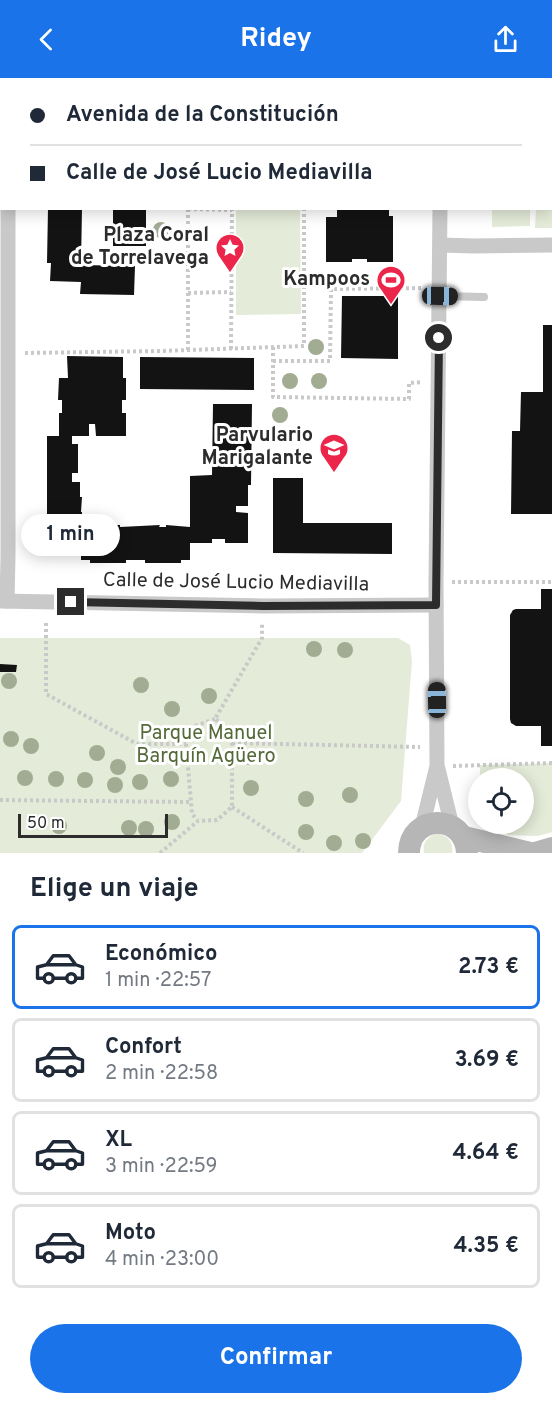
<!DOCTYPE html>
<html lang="es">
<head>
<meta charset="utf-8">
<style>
	:root { --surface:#fff; --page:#f2f2f3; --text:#1f2937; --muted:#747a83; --line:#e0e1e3; --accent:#1a73e8 }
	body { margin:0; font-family:Overpass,sans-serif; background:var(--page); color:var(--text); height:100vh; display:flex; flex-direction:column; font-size:22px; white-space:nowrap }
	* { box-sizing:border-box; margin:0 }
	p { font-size:20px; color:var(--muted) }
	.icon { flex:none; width:33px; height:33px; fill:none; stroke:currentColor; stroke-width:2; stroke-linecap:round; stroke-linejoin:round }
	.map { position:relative; height:775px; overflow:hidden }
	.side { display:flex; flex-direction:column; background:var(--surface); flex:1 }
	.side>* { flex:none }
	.banner { position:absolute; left:0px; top:0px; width:552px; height:132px; box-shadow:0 3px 15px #0003; display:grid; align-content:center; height:132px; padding:0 30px; background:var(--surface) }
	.controls { position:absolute; left:468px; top:690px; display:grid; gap:12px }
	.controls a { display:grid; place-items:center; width:66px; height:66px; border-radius:50%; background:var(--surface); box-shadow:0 3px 15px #0003; font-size:30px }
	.scale { position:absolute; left:18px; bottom:15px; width:150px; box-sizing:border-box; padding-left:6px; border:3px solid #2c2c2c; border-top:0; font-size:16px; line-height:21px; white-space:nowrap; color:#2c2c2c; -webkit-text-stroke:4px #fff; paint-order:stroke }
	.end { position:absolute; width:27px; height:27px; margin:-14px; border:8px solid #2c2c2c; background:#fff; box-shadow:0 0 0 3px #fff }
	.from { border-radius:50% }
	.bubble { position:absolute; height:42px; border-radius:21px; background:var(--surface); box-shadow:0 3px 15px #0003; font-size:20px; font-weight:700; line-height:42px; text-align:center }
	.car { position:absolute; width:18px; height:36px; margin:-18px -9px; border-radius:8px; box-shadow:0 0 4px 2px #0007; background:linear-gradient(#222 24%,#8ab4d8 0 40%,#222 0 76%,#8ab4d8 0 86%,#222 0) }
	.banner b { display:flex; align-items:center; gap:21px; height:57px; font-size:22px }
	.banner b+b { border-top:2px solid var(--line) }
	.banner i { width:15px; height:15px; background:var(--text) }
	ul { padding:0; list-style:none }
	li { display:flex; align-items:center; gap:18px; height:84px; margin:0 12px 9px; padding:0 18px; border:3px solid var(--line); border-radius:9px }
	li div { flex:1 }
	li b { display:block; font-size:22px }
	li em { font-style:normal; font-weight:700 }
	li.selected { border-color:var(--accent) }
	li>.icon { width:54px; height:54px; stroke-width:1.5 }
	h2 { padding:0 30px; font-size:27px; line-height:72px }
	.cta { display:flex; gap:12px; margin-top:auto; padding:12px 30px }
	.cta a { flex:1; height:69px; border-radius:36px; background:var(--accent); color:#fff; font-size:24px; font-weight:700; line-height:69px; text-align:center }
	header { display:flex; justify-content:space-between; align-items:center; height:78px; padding:0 30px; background:var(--accent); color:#fff; font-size:27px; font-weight:700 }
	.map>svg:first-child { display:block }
	.green { fill:#e4ebd8 }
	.building { fill:#131313 }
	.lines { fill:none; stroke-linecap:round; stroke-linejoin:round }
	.path { stroke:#c9c9c9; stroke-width:4; stroke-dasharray:3 3; stroke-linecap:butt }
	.service { stroke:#c9c9c9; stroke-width:8 }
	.minor { stroke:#c9c9c9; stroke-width:15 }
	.secondary { stroke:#b6b6b6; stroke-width:22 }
	.tree { fill:#a1ac92 }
	.route { stroke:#2c2c2c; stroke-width:8 }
	.labels { text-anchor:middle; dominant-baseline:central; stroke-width:6; stroke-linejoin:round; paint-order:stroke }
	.poi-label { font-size:20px; font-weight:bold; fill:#2c2c2c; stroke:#fff; text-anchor:end }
	.street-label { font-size:20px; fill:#2c2c2c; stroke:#fff }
	.park-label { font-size:20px; fill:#546938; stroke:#fff }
</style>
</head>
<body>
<header><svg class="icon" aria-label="back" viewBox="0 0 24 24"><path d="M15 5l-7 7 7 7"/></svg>Ridey<svg class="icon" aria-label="share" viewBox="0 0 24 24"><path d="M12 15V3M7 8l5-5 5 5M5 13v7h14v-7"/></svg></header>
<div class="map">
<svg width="552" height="775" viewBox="0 0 552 775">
	<rect width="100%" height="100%" fill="#fff"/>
	<g class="green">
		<path d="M551,122H552V150H535L536,131L550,130Z"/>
		<path d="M236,131H300L301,236L236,237Z"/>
		<path d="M492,131H530V148L492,149Z"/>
		<path d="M0,560H398L410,567L412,583L401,723L362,775H0Z"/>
		<path d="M552,685V754L538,758L508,757L494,746H524V700H480V687Z"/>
		<path d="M436,756C447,756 454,764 452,775H424C422,765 427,759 436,756Z"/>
	</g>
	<g class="building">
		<path d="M48,130H82L81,187L135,188L134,217L80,216L81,204L50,203L51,185H47Z"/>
		<rect x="113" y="130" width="33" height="38"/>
		<path d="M337,130H389V138H393V184H367V181H352V184H326V139H337Z"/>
		<path d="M342,218H398V281L341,280Z"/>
		<path d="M543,247H552V436H511L512,353H520L521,314H543Z"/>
		<path d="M67,278L123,279V300H126V322H122V335H126V358H96L95,346H89V358H72V366H78V395H72V404H80V419H82L81,434H82V443H81L80,449H96V447L111,449V447H120V449L160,447L159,449H166V447L190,449V398L212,397L213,326H252L251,407H248V428H236V434L248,435V465H225V461H212V465H190V482H181V485H145V482H126V485H90V482H81V458L47,459V358H59V335H62V322H58L59,300H68Z"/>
		<path d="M140,279L254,280V312L140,311Z"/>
		<path d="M273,400H303V445H392V476L273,475Z"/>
		<path d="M541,511H552V668H541V648H516L511,645L510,641V537L513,532L516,531H541Z"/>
		<path d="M0,586L17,587L16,594H0Z"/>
	</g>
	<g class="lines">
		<g class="path">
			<path d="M178,0L179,2"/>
			<path d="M106,2V0"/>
			<path d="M188,131L232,132"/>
			<path d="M188,215L231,214"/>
			<path d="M273,269V319L409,321V305L423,304"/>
			<path d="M231,271L232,130"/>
			<path d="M188,272V130"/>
			<path d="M25,275L160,273L304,268V130"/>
			<path d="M273,283H330L331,211L424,210"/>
			<path d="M452,504H552"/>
			<path d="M46,545V616L137,666H186"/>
			<path d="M215,641L192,649L186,666L192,736L198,743L217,742L232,729V665L228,650L215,641L262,560V544"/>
			<path d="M232,665L420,669"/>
			<path d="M453,688L552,685"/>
			<path d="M0,722L191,724"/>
			<path d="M232,729L303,775"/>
			<path d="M160,775L198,743"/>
		</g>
		<path class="service" d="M440,218L484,219"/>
		<g class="minor">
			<path d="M8,0V2"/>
			<path d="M440,2V0"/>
			<path d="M440,167L474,168L552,167"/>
			<path d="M0,523L263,528L436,527"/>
			<path d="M7,523L8,479V130"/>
			<path d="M438,691L452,748"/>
			<path d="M422,749L437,688L436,503L440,130"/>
		</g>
		<g class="secondary">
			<path d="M464,759L530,775"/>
			<path d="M409,775C409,736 465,734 467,775"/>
			<path d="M535,775L552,770"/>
		</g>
	</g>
	<g class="tree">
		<circle cx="161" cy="152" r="8"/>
		<circle cx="316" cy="269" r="8"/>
		<circle cx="290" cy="303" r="8"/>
		<circle cx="319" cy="303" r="8"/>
		<circle cx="280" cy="337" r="8"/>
		<circle cx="314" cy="571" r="8"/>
		<circle cx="345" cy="572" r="8"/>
		<circle cx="9" cy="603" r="8"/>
		<circle cx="141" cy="607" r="8"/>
		<circle cx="209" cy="618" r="8"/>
		<circle cx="172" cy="631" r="8"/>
		<circle cx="11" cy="661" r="8"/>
		<circle cx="31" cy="668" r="8"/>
		<circle cx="97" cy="675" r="8"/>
		<circle cx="249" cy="679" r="8"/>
		<circle cx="118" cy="689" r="8"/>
		<circle cx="25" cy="700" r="8"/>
		<circle cx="56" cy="701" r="8"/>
		<circle cx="171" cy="701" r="8"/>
		<circle cx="85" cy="702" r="8"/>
		<circle cx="140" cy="704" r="8"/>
		<circle cx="115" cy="707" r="8"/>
		<circle cx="251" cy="710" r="8"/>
		<circle cx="350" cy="717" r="8"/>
		<circle cx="306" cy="721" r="8"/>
		<circle cx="172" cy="744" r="8"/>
		<circle cx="59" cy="748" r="8"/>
		<circle cx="129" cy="750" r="8"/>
		<circle cx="146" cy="751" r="8"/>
		<circle cx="306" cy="754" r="8"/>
		<circle cx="363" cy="763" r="8"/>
		<circle cx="334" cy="765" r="8"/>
	</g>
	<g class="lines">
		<path class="route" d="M71,524L263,528L436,527L439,260"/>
	</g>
	<defs>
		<g id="sight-pin" transform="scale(1.5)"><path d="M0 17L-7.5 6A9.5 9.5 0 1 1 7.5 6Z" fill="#ec254a" stroke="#fff"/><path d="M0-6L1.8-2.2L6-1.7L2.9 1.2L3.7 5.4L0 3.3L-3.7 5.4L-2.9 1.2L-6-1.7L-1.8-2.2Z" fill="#fff"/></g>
		<g id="stadium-pin" transform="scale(1.5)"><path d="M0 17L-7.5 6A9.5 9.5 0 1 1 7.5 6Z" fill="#ec254a" stroke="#fff"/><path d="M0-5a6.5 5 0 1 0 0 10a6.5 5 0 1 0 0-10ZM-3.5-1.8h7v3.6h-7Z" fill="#fff"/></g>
		<g id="school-pin" transform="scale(1.5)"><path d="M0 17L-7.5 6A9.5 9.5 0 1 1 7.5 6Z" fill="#ec254a" stroke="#fff"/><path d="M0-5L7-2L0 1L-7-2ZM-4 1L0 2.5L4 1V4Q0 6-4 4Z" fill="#fff"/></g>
	</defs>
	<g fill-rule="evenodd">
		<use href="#sight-pin" x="230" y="170"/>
		<use href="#stadium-pin" x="391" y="202"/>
		<use href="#school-pin" x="334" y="370"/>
	</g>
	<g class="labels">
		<g class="poi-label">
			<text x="209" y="158">Plaza Coral<tspan x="209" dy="23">de Torrelavega</tspan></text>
			<text x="370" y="202">Kampoos</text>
			<text x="313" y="358">Parvulario<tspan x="313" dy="23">Marigalante</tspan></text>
		</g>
		<g class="street-label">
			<text transform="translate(236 505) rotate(1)">Calle de José Lucio Mediavilla</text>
		</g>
		<g class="park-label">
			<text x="206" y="656">Parque Manuel<tspan x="206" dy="23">Barquín Agüero</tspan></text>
		</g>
	</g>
</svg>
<div class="controls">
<a><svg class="icon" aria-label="locate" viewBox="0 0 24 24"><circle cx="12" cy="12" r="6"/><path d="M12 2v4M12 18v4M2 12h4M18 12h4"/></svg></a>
</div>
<div class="scale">50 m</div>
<i class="end from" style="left:439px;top:260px"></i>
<i class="end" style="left:71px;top:524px"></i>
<div class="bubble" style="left:21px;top:436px;width:99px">1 min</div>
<i class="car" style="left:440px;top:218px;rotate:91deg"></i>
<i class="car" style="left:437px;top:622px;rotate:359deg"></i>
<div class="banner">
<b><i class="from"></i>Avenida de la Constitución</b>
<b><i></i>Calle de José Lucio Mediavilla</b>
</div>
</div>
<section class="side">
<h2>Elige un viaje</h2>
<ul>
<li class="selected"><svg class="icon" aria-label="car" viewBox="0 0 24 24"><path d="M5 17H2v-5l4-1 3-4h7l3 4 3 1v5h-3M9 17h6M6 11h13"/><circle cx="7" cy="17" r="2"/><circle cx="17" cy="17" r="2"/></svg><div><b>Económico</b><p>1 min · 22:57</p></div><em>2.73 €</em></li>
<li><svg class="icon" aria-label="car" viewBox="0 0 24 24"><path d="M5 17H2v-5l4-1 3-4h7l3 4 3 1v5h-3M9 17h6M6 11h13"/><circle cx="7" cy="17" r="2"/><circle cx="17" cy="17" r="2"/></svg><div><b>Confort</b><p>2 min · 22:58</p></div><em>3.69 €</em></li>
<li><svg class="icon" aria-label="car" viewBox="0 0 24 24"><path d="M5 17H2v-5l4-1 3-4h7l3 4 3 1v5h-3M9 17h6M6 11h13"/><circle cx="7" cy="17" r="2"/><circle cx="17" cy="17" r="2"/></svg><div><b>XL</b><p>3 min · 22:59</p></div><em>4.64 €</em></li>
<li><svg class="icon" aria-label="car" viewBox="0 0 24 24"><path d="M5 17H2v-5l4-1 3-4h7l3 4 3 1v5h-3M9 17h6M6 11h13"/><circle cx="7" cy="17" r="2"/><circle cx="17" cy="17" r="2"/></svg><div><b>Moto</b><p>4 min · 23:00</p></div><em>4.35 €</em></li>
</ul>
<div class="cta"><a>Confirmar</a></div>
</section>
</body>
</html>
